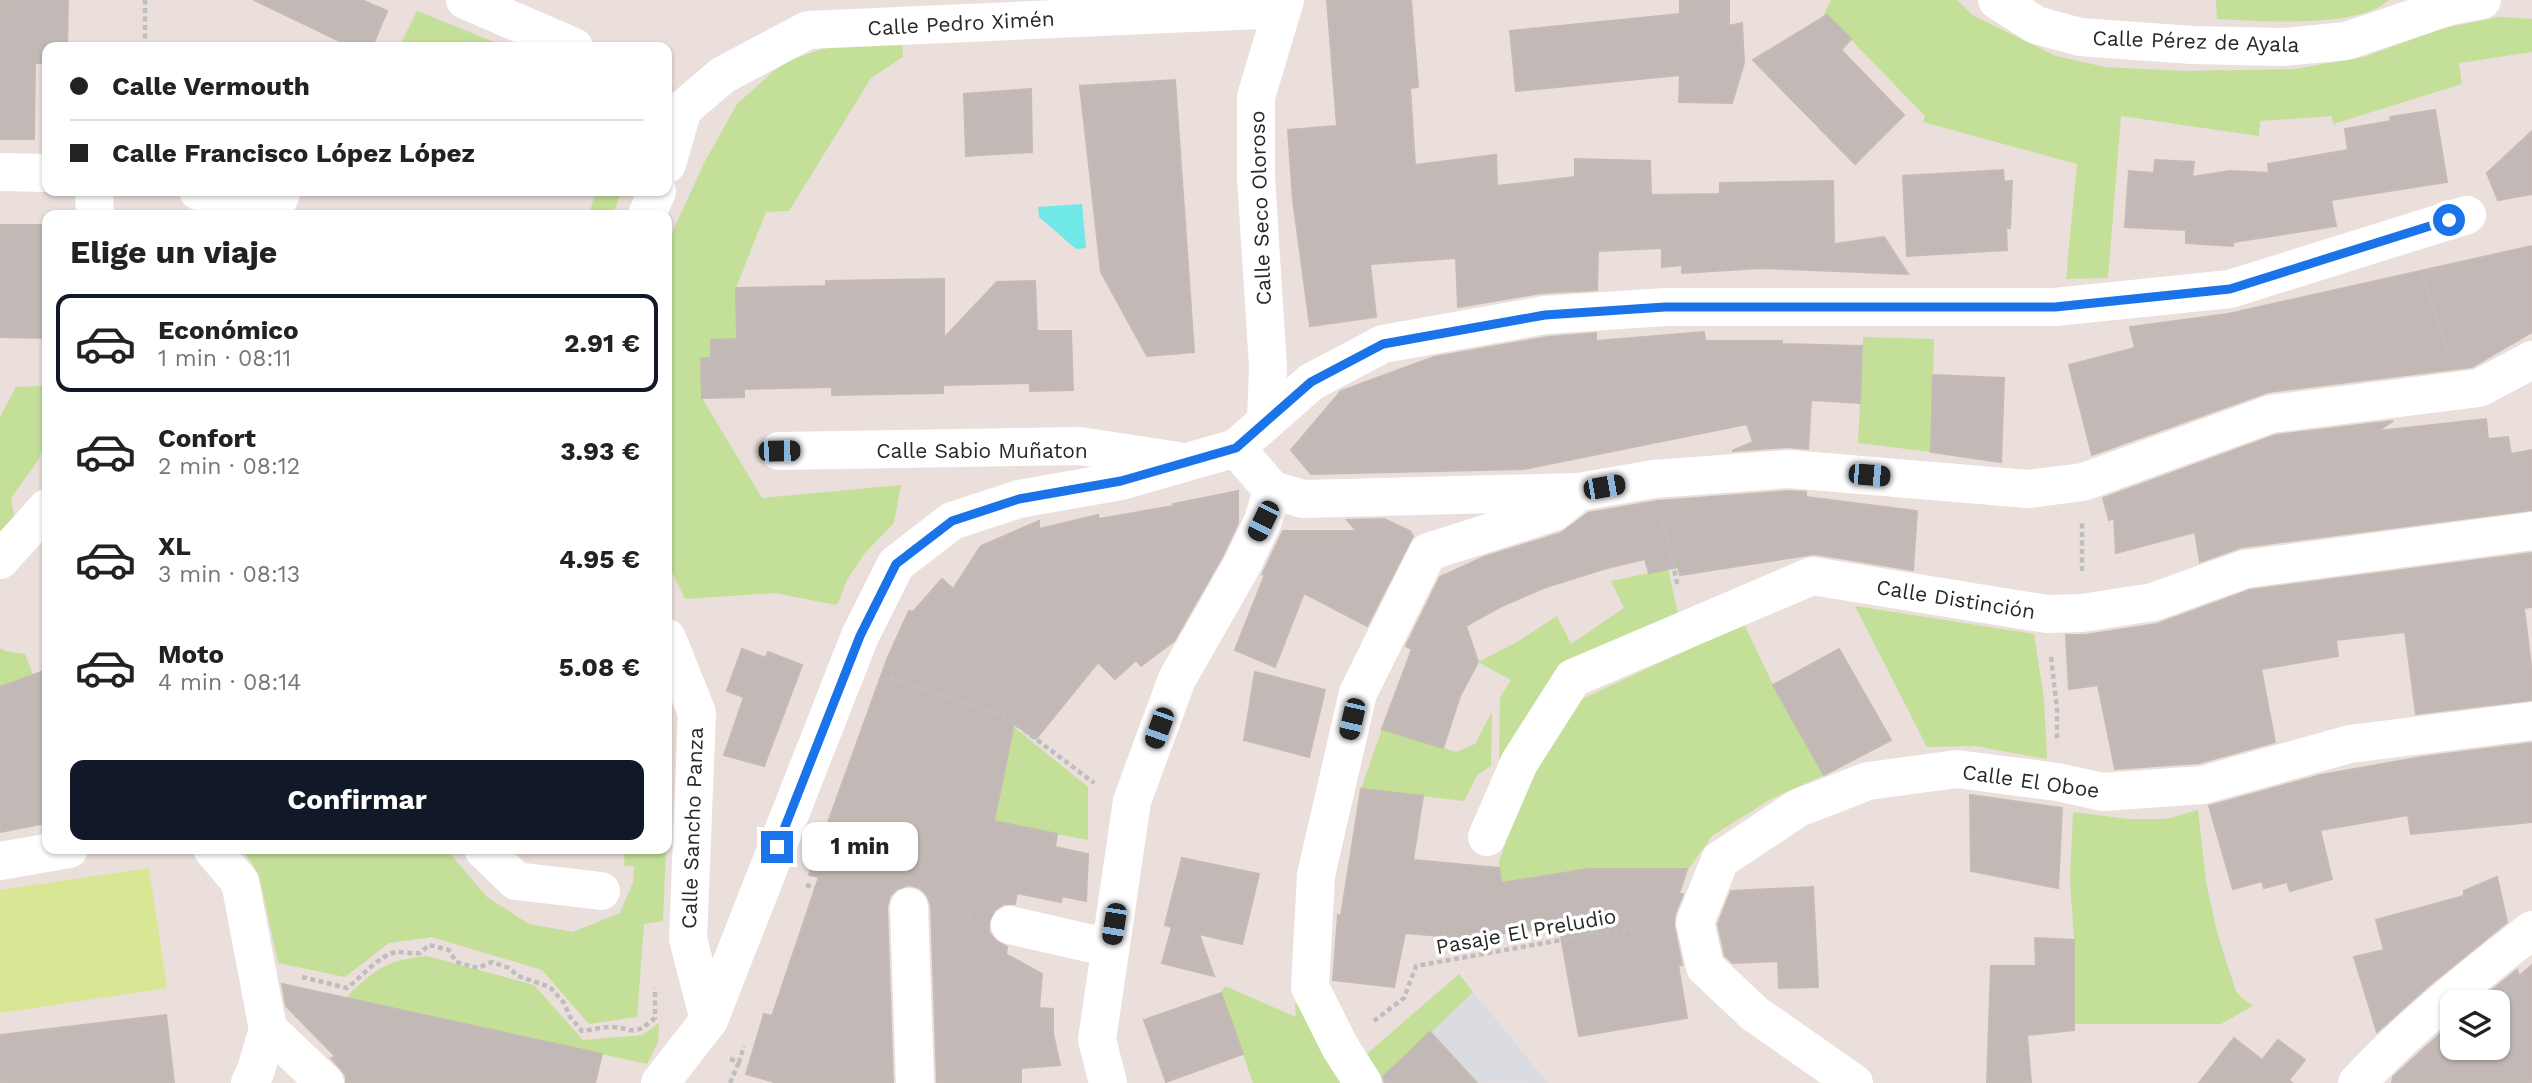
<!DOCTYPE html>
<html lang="es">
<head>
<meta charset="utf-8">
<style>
	:root { --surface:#fff; --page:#f6f6f6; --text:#222; --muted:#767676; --line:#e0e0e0; --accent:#111827 }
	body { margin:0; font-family:"Work Sans",sans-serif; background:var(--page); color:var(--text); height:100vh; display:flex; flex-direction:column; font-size:26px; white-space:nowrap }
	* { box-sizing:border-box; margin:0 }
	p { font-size:23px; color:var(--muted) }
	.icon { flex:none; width:38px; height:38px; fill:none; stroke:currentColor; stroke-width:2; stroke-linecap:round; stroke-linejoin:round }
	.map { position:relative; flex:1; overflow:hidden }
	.sheet { position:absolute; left:42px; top:210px; width:630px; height:644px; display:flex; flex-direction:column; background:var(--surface); border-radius:14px; box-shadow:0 2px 5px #0004 }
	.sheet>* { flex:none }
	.guide { position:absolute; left:42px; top:42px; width:630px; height:154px; border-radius:14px; box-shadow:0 2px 5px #0004; display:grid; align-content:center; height:154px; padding:0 28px; background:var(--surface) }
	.tools { position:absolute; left:2440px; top:990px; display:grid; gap:14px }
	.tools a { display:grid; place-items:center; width:70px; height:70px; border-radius:14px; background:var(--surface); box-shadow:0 2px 5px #0004; font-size:35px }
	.end { position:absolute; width:32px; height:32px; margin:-16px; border:9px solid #1a73e8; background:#fff; box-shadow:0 0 0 4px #fff }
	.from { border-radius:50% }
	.bubble { position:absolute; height:49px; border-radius:14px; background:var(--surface); box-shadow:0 2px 5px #0004; font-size:23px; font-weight:700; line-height:49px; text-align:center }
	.car { position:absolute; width:21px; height:42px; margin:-21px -10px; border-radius:9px; box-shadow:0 0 5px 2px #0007; background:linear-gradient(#222 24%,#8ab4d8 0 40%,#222 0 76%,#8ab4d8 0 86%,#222 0) }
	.guide b { display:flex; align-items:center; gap:24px; height:66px; font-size:26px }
	.guide b+b { border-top:2px solid var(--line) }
	.guide i { width:18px; height:18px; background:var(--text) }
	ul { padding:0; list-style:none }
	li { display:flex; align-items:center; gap:21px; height:98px; margin:0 14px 10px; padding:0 14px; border:4px solid transparent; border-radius:14px }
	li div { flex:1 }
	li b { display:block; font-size:26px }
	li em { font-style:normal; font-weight:700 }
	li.selected { border-color:var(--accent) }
	li>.icon { width:63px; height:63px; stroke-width:1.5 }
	h2 { padding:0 28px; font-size:32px; line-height:84px }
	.cta { display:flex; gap:14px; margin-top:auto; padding:14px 28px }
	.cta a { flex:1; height:80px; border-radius:14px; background:var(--accent); color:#fff; font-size:28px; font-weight:700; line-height:80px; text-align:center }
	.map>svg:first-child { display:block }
	.industrial { fill:#dbdbe2 }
	.green { fill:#c3df98 }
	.pitch { fill:#d9e694 }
	.water { fill:#71e8e8 }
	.building { fill:#c2b9b7; stroke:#c5bab4; stroke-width:2 }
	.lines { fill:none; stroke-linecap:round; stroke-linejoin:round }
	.path { stroke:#bebebe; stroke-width:4.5; stroke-dasharray:5 3.5; stroke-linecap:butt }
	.minor { stroke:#fff; stroke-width:38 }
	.route { stroke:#1a73e8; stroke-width:9 }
	.labels { text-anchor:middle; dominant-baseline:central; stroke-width:7; stroke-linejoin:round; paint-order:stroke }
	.street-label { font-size:21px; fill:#282828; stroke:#fff }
</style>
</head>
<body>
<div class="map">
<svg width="2532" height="1083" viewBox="0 0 2532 1083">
	<rect width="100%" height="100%" fill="#eadfda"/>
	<path class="industrial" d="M1473,992L1548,1083L1379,1082L1430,1032Z"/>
	<g class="green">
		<path d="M1831,0H1957L1972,15L2056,56L2105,67L2183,71L2295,69L2364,57L2444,28L2499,17L2532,19V52L2459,63L2462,84L2333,124L2332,116L2260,121L2259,136L2121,116L2108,278L2066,279L2077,164L1923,122L1925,116L1827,15L1822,18Z"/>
		<path d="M2216,0H2389C2358,29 2258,21 2217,19Z"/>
		<path d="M417,11L507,47H399Z"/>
		<path d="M902,42L903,57L871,78L789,211L766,212L736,288L737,339L711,340V358H701L702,398L762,498L901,485L894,523L864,554L847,580L837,605L774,593L685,599L667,562V244L705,161L737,104L775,70L793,59L828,47Z"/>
		<path d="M596,191H621L613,215H589Z"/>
		<path d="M1863,337L1934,339L1931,452L1858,443Z"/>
		<path d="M47,380V435L39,459L11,498L15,520L0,532V417L16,387L41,386Z"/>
		<path d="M1668,569L1680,622L1565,668L1515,751L1499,761L1500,698L1511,680L1478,662L1517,642L1557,616L1571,644L1624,608L1611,581Z"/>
		<path d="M1855,606L2034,634L2044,699L2047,759L1975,746L1927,747Z"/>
		<path d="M1744,624L1773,685L1824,775L1771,799L1712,836L1687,871L1588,869L1501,883L1499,862L1532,760L1575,702Z"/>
		<path d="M0,648L6,651L25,654L33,675L0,687Z"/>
		<path d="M1492,712L1491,766L1477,775L1464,801L1361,789L1382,729L1456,752L1475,744Z"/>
		<path d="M1013,726L1088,787V840L994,822Z"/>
		<path d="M2198,810L2206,882L2218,936L2236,991L2241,997L2253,1006L2221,1024H2074V940L2070,879L2073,812L2128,819H2166Z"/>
		<path d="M243,849H446L487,897L529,924L573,932L620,913L633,882L634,866H624L625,849H666L663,921L644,924L637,1017L589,1024L542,970L432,937L389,943L345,977L278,963L259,875Z"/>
		<path d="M427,956L534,985L583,1040L643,1035L659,1023L658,1042L647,1064L345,998C377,969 383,961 427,956Z"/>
		<path d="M1459,974L1473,992L1379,1082L1361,1059Z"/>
		<path d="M1225,986L1296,1017L1295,1003L1309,1014L1349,1083H1253L1221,993Z"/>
	</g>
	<path class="pitch" d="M149,868L167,988L0,1013V890Z"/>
	<path class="water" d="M1082,204L1086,248L1076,249L1039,217L1038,207Z"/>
	<g class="building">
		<path d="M0,0H68L67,47H47V63H35L34,139H0Z"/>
		<path d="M254,0H362L387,11L372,47H352Z"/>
		<path d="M1327,0H1411L1418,87L1410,88L1415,165L1496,155L1497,186L1575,177V159L1650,161L1651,195L1720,194V183L1833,181L1834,244L1884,237L1908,274L1761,268L1682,273V265L1662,267V248L1598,251L1597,290L1541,293L1458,307L1456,258L1370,264L1376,317L1310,326L1293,200L1288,130L1337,126Z"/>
		<path d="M1680,0H1729V26L1742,23L1744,63L1732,103L1679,102L1680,75L1516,91L1510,31L1680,14Z"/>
		<path d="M1827,15L1851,39L1841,50L1904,115L1855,164L1753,60Z"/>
		<path d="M1175,80L1194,352L1147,356L1101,272L1080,86Z"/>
		<path d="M1031,89L1032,152L966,156L964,94Z"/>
		<path d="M2435,110L2447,182L2331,200L2336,226L2233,242V246L2186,243V230L2125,227L2129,171L2154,173L2155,160L2194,162L2192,177L2230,171L2269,173L2268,164L2348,150L2345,129L2391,121L2390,117Z"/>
		<path d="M2532,131V194L2498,200L2487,173Z"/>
		<path d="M2003,170L2004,182L2012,181L2010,228H2006L2007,250L1907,256L1903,176Z"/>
		<path d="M0,225H47L46,338L0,337Z"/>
		<path d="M2532,246V332L2472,367L2268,392L2092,455L2069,365L2135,348L2130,327L2228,314Z"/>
		<path d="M944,279V338L997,282L1035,281L1037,331H1071L1073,390L1030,391V383L943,385V393L832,395V387L744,389V397L702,398L701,358H711V340L737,339L736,288L826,286V281Z"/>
		<path d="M1704,332L1705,341H1782V344L1862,346L1860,403L1811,400L1808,449L1787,447L1732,451L1753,442L1747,424L1524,469L1311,474L1291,450L1341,391L1434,357L1548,337L1596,333V341Z"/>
		<path d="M1933,375L2004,378L2001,462L1931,452Z"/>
		<path d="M2486,419L2488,439L2508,437L2511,454L2532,450V510L2242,547L2200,562L2195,532L2116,553L2114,518L2109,520L2103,498L2276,435L2393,421L2378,431Z"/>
		<path d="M1238,491V523L1223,555L1174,641L1141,666L1136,660L1115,679L1098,662L1036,739L1014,724L994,821L1057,834L1055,847L1088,854L1086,901L1062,896L1061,902L1017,893L1015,904H1004L995,910L989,921V932L996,941L1007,947L1006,954L1042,974L1039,1008L1053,1009V1034L1060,1065L1021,1068V1083H937L931,906L927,895L920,888L909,885L897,889L890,896L887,907L893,1083H778L746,1074L764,1014L772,1016L819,877L809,875L888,657L909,611L913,612L942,579L953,589L981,546L1039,521V529L1098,515L1099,519L1173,506V504Z"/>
		<path d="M1789,491L1806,492V497L1917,511L1913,570L1815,554L1680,575L1678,567L1649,573L1645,559L1607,568L1546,587L1502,606L1466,626L1478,662L1460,696L1443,748L1382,729L1412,649L1406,646L1440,577L1484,557L1561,533L1588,513L1657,501Z"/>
		<path d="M1384,519L1410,531L1413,536L1367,626L1304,593L1275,667L1235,650L1266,572L1262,575L1283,531H1357L1347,520Z"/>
		<path d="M2532,553V607L2524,608L2532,674V700L2416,714L2405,632L2336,640L2338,656L2261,669L2275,742L2199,763L2115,769L2098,685L2069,689L2066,635H2085L2157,624L2250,590Z"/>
		<path d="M742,649L766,658L768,652L802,665L764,766L724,755L744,697L727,691Z"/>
		<path d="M1839,649L1891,740L1824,775L1773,685Z"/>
		<path d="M47,670V823L0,832V687Z"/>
		<path d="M1255,672L1325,690L1309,757L1244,740Z"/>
		<path d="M2532,743V822L2411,834L2408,815L2320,830L2332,879L2290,891L2287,882L2264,888L2262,881L2233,889L2209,806L2321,775L2422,757Z"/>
		<path d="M1361,789L1423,796L1413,860L1499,868L1501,883L1588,869H1687L1679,894H1683L1675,914L1674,926L1682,965H1678L1687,1018L1579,1036L1559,926L1464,938L1405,933L1394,987L1333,980L1338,915L1341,916Z"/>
		<path d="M1970,795L2062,808L2058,888L1971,871Z"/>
		<path d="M1182,858L1259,874L1242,944L1199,934L1214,976L1162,963L1172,927L1165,925Z"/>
		<path d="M2497,877L2507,922L2427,987L2377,1032L2354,957L2384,950L2376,920L2464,896V891Z"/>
		<path d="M1813,887L1818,987L1779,988L1778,961L1733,963L1725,956L1718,924L1731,891Z"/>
		<path d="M2035,938L2074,940V1030L2027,1035L2031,1083H1987L1991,966H2036Z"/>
		<path d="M2532,965V1083H2392L2393,1077L2452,1023V1048H2497V1003H2476L2517,970L2519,976Z"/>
		<path d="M282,984L602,1054L595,1083H346V1076L340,1068L331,1058L336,1057L286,1006Z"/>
		<path d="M1221,993L1243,1054L1166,1082L1144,1020Z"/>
		<path d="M166,1015L174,1083H0V1035Z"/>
		<path d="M1430,1032L1477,1083H1385L1383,1077Z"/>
		<path d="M2234,1038L2262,1060L2278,1040L2305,1060L2289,1080L2292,1083H2199Z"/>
	</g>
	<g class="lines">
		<g class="path">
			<path d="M145,47V0"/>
			<path d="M2423,273L2447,352"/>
			<path d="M1663,521L1678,587"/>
			<path d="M2082,571V523"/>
			<path d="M2051,657L2057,709V742"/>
			<path d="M890,677L998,714L1016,724L1094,783"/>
			<path d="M806,885L868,904"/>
			<path d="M950,910L972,915"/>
			<path d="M302,977L347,988C360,978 382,953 397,952C404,952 412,954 420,953L429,945L449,950L456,962L478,968L492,962L509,968L518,976L550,987L564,1003L570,1017L582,1031C592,1030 602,1027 612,1027C637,1029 632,1037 655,1018V988"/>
			<path d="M1374,1021L1404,998L1416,966L1572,938L1654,926"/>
			<path d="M730,1059L739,1062L744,1046"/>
			<path d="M730,1083L739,1062"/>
		</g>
		<g class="minor">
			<path d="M465,0L574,47"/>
			<path d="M1997,0L2036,25L2080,37L2192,45L2283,47L2346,41L2450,6L2482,0"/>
			<path d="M683,109L723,75L808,30L1281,9"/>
			<path d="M667,164L683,109"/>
			<path d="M0,172L47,173"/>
			<path d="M94,191L95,215"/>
			<path d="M198,191L228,200L258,215"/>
			<path d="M272,215L282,191"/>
			<path d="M647,215L657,191"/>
			<path d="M1266,420L1268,367L1256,178V97L1285,0"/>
			<path d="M779,451L1080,446L1178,461"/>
			<path d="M1272,490L1303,499L1579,492L1654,479L1789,469L2028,489L2083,482L2271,414L2479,388L2532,360"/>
			<path d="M0,560L47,508"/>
			<path d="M667,638L697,713L688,939L709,1020"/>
			<path d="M1487,837L1519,763L1573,678L1812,576L2047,614L2082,613L2153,602L2245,569L2532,531"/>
			<path d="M212,849L240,882L268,1029L256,1070L250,1083"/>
			<path d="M483,849L516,881L601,891"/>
			<path d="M0,861L69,849"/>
			<path d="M909,907L915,1083"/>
			<path d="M1010,925L1110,948"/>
			<path d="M268,1029L325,1083"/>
			<path d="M660,1083L709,1020L860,636L896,564L952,521L1019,499L1121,481L1236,448L1311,382L1383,344L1545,315L1665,307H2055L2230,289L2467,215"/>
			<path d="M1108,1083L1097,1040L1132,801L1177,679L1242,565L1263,521L1272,490L1236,448"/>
			<path d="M1363,1083L1340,1047L1310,987L1316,875L1358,693L1428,552L1554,512L1575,495"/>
			<path d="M1854,1083L1755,1014L1705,967L1695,922L1720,860L1798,808L1868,781L1957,769L2057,782L2103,792L2203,785L2350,744L2532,721"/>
			<path d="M2357,1083C2410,1026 2471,978 2532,930"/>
		</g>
	</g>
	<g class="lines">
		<path class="route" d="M777,847L860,636L896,564L952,521L1019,499L1121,481L1236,448L1311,382L1383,344L1545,315L1665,307H2055L2230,289L2449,220"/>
	</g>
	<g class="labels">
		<g class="street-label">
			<text transform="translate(961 23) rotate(-3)">Calle Pedro Ximén</text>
			<text transform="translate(2196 41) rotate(2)">Calle Pérez de Ayala</text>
			<text transform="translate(1260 208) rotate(-92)">Calle Seco Oloroso</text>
			<text x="982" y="450">Calle Sabio Muñaton</text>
			<text transform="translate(1956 599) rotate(9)">Calle Distinción</text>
			<text transform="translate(2031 781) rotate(8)">Calle El Oboe</text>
			<text transform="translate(692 828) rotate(-88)">Calle Sancho Panza</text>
			<text transform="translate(1526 931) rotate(-10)">Pasaje El Preludio</text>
		</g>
	</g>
</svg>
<div class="tools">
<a><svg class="icon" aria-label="layers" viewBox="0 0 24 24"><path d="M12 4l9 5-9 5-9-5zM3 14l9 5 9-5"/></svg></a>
</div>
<i class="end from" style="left:2449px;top:220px"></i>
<i class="end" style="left:777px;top:847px"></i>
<div class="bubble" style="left:802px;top:822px;width:116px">1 min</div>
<i class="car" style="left:779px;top:451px;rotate:89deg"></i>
<i class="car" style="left:1869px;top:475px;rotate:95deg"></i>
<i class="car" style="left:1604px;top:487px;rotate:80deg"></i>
<i class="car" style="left:1263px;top:521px;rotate:206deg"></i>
<i class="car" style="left:1352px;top:719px;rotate:193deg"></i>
<i class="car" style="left:1159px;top:728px;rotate:200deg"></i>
<i class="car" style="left:1114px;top:924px;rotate:189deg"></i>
<div class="guide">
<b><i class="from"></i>Calle Vermouth</b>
<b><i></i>Calle Francisco López López</b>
</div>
<section class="sheet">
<h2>Elige un viaje</h2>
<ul>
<li class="selected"><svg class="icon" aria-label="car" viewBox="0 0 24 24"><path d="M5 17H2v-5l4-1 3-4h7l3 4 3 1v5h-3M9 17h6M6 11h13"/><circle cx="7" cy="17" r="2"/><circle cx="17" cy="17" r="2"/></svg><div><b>Económico</b><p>1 min · 08:11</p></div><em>2.91 €</em></li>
<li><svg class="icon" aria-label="car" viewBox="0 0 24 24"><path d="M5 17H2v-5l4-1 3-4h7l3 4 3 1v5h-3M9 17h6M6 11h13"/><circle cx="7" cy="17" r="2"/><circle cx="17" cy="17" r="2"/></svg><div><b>Confort</b><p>2 min · 08:12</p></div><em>3.93 €</em></li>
<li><svg class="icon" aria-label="car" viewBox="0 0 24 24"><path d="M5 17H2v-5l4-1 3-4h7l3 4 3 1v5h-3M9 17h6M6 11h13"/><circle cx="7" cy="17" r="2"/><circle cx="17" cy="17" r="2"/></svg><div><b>XL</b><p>3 min · 08:13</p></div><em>4.95 €</em></li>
<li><svg class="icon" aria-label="car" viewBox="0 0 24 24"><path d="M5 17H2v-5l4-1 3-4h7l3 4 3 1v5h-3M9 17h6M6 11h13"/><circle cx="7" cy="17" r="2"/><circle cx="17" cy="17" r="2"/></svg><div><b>Moto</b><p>4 min · 08:14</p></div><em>5.08 €</em></li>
</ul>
<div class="cta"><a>Confirmar</a></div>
</section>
</div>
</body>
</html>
